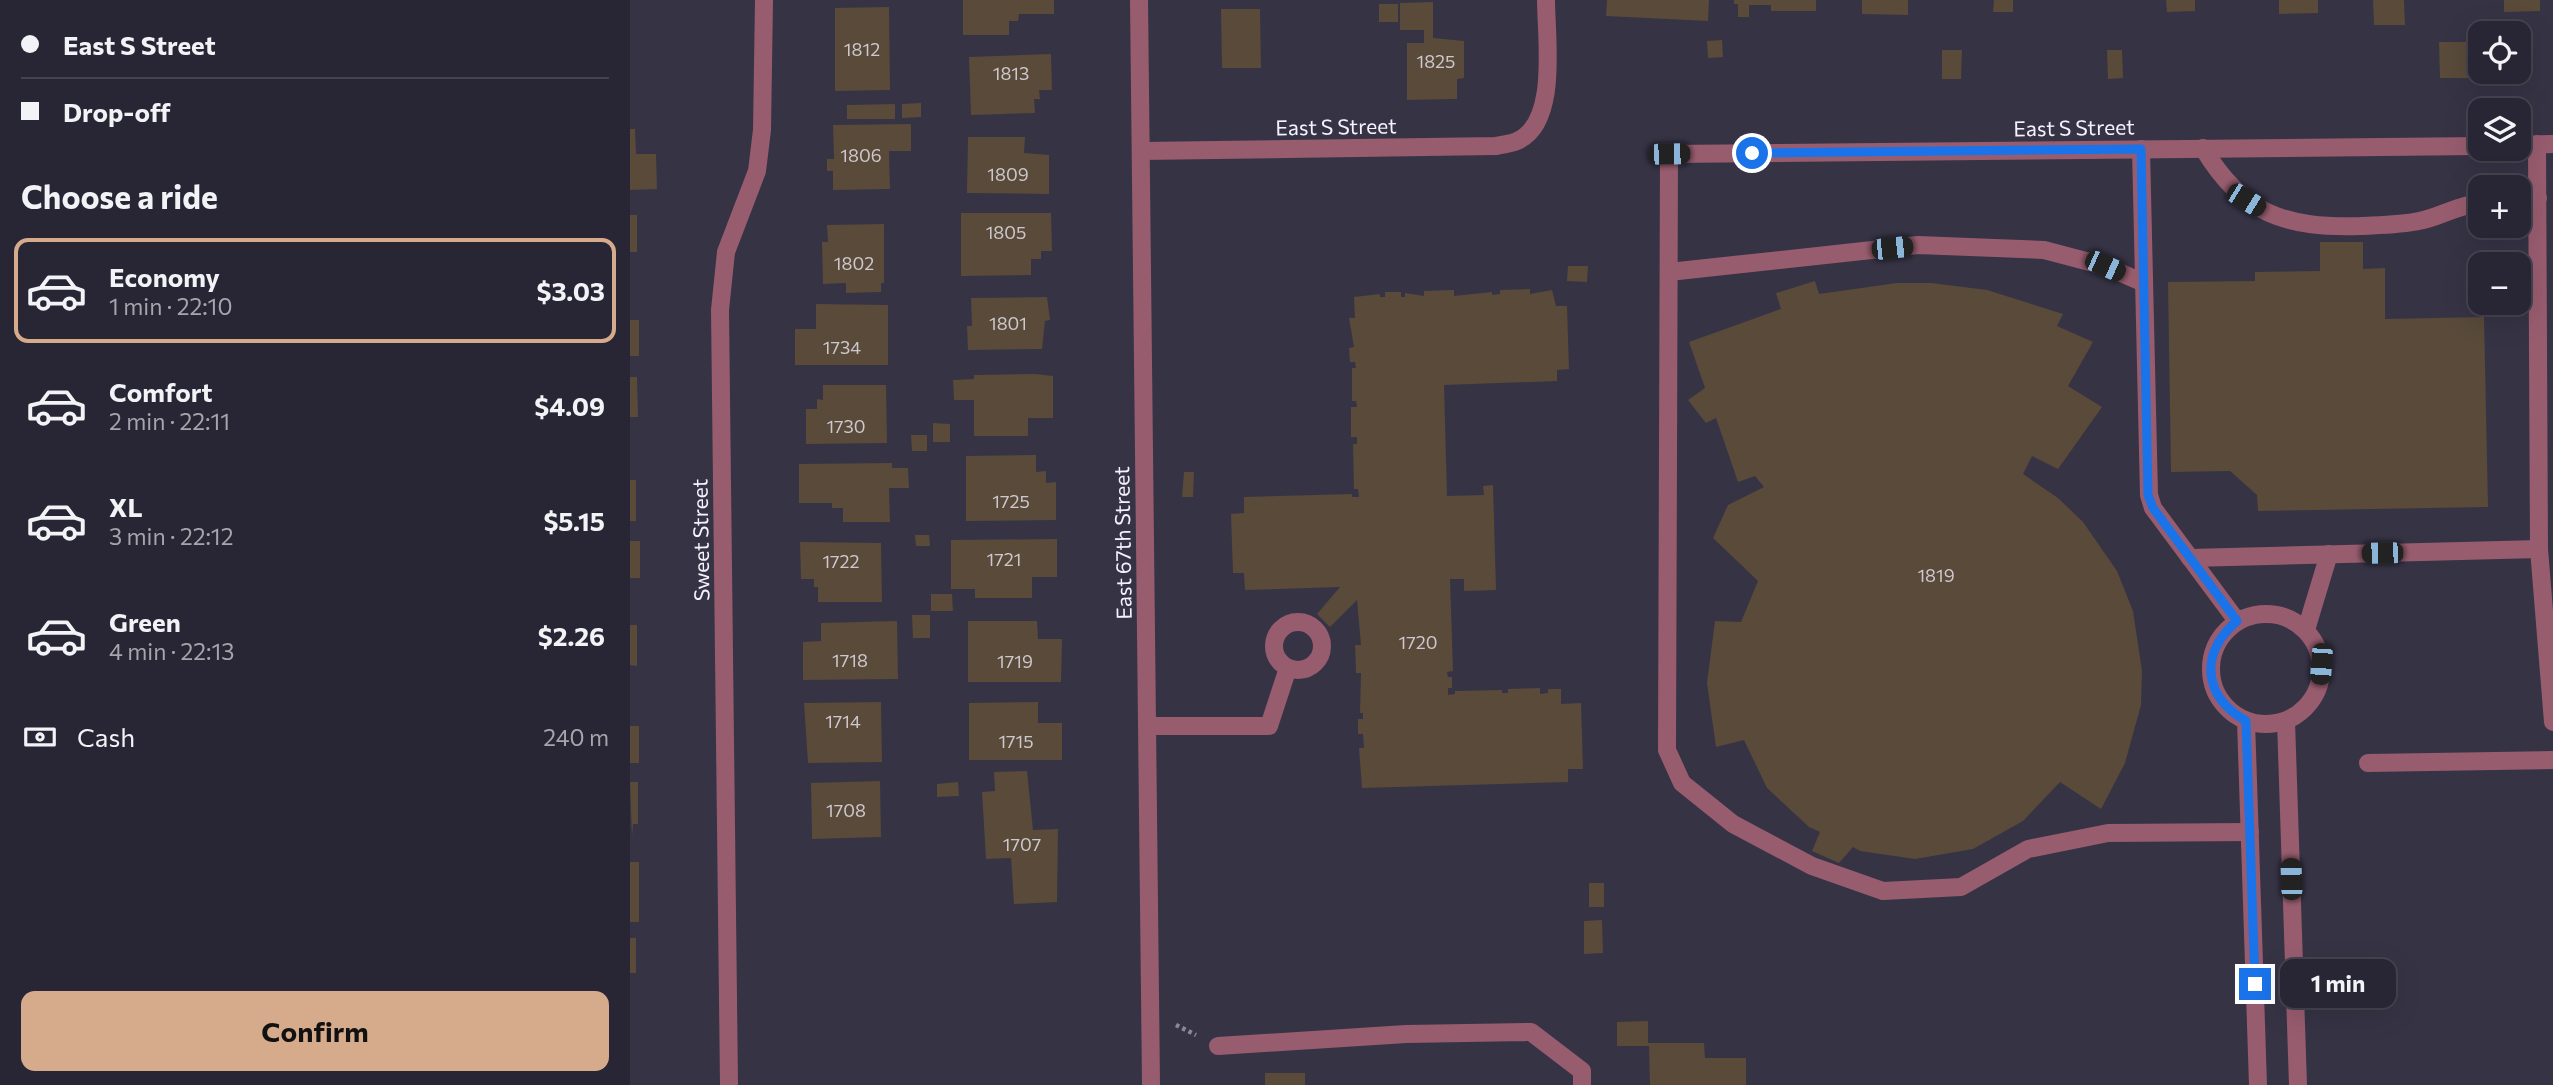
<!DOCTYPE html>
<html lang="en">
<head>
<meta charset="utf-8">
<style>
	:root { --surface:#282634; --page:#343240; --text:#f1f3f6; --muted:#a5a5ac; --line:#44434f; --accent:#d6ab8b }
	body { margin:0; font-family:Commissioner,sans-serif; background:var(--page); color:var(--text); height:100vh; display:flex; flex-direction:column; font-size:26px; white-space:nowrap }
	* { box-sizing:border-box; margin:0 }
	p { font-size:23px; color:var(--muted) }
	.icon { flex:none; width:38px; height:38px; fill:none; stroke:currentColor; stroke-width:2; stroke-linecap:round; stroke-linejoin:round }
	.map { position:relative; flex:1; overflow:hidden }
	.side { display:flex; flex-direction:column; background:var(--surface); width:630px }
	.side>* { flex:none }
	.banner { display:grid; align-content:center; height:154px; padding:0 21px; background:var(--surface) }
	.tools { position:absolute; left:1838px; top:21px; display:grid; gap:14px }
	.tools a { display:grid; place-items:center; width:63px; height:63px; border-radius:14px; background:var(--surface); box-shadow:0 7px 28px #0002,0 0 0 2px var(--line); font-size:35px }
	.end { position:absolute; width:32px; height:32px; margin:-16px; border:9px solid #1a73e8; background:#fff; box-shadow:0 0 0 4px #fff }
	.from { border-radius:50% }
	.bubble { position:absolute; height:49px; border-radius:14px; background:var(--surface); box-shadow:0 7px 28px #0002,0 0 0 2px var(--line); font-size:23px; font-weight:700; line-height:49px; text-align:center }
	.car { position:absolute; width:21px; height:42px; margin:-21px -10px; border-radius:9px; box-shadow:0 0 5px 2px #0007; background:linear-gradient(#222 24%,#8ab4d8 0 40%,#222 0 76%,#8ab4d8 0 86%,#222 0) }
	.banner b { display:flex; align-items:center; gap:24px; height:66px; font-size:26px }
	.banner b+b { border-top:2px solid var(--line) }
	.banner i { width:18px; height:18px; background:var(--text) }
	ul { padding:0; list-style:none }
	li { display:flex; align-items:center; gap:21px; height:105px; margin:0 14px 10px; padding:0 7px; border:4px solid transparent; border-radius:14px }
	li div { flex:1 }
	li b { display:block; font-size:26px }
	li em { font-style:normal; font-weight:700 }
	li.selected { border-color:var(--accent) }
	li>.icon { width:63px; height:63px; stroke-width:1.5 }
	h2 { padding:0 21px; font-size:32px; line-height:84px }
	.pay { display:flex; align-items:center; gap:18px; height:77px; padding:0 21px; font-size:26px }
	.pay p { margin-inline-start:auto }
	.action { display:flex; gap:14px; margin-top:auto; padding:14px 21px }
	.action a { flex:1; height:80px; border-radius:14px; background:var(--accent); color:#111; font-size:28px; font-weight:700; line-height:80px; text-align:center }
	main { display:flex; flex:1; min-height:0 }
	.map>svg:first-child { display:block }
	.building { fill:#594a3a }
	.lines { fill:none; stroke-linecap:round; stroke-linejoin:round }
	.path { stroke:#8b8897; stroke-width:4.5; stroke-dasharray:3.5 3.5; stroke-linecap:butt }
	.minor { stroke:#985c6f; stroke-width:18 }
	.route { stroke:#1a73e8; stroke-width:9 }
	.labels { text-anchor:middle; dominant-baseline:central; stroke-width:7; stroke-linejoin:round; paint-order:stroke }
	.number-label { font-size:18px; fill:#cdc8cd }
	.street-label { font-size:21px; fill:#f4f2fe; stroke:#363345 }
</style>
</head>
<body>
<main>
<section class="side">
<div class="banner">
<b><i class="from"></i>East S Street</b>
<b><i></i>Drop-off</b>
</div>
<h2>Choose a ride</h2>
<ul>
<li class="selected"><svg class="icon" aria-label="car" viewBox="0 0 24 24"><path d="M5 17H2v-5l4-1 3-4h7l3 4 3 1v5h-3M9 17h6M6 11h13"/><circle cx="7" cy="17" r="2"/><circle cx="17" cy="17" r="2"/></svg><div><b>Economy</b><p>1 min · 22:10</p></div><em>$3.03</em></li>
<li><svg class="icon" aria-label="car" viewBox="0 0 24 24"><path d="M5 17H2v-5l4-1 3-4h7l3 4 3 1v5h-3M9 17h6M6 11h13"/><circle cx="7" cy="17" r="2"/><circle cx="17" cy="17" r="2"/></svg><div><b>Comfort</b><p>2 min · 22:11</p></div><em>$4.09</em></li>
<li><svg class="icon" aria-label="car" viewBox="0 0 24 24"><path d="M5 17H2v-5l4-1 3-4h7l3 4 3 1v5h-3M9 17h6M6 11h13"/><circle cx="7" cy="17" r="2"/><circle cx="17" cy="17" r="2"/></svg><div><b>XL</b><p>3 min · 22:12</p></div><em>$5.15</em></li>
<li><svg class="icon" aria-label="car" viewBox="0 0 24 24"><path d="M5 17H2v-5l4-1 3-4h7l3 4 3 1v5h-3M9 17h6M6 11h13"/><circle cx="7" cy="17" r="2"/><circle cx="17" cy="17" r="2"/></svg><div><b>Green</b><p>4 min · 22:13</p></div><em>$2.26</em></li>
</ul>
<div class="pay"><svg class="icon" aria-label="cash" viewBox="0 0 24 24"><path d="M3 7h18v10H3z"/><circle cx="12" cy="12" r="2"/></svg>Cash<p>240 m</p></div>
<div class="action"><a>Confirm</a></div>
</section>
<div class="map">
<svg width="1923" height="1085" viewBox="0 0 1923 1085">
	<rect width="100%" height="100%" fill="#363345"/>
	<g class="building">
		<path d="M333,0H424V14H389L388,21H379V35H333Z"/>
		<path d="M977,0H1079L1078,21L976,16Z"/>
		<path d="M1104,0H1186V11H1141V5H1119V17H1108V4H1104Z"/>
		<path d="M1232,0H1278V15L1232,14Z"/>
		<path d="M1364,0H1383V12H1363Z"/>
		<path d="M1536,0H1565V11L1537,12Z"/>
		<path d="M1649,0H1688V13L1649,14Z"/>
		<path d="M1743,0H1774L1775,25H1744Z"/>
		<path d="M1874,0H1910V11L1874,12Z"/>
		<path d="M803,2V38L834,41V78L827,79V99L777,100V43H794V30H770V3Z"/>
		<rect x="749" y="4" width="19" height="18"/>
		<path d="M259,7L260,90L205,91V8Z"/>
		<path d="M591,9H630L631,68H592Z"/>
		<path d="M1092,40L1093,57L1078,58L1077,41Z"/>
		<path d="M1809,42H1840V47L1850,46V74H1841V78H1810Z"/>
		<path d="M1312,50H1332L1331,79H1312Z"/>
		<path d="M1477,50H1492L1493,78L1478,79Z"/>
		<path d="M421,54L422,90H409L410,99H404L405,113L341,115L339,57Z"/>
		<path d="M291,103V117L272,118V104Z"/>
		<path d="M265,104V119H217V105Z"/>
		<path d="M281,124V151H259L260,189L203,190V171H197V159H204L203,125Z"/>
		<path d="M0,129H5L6,154H26L27,189L0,190Z"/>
		<path d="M338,137H395L394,153L419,155V194L337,193Z"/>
		<path d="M331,213H421L422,251H411V259H401V275L331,276Z"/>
		<rect x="0" y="215" width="7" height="37"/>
		<path d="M254,224V283H251V292L216,293V283L193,284L192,242H198L197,225Z"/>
		<path d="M1690,242H1733V269L1755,268V319L1854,317L1858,507L1628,511L1627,495L1600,471L1541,472L1538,282L1625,281V272L1690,271Z"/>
		<path d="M938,266H958L957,282L937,281Z"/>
		<path d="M1185,281L1189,294L1267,283H1301L1357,290L1433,314L1427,326L1463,342L1438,386L1472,407L1428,469L1402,456L1393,474L1428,498L1453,522L1487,571L1503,611L1512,671L1511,705L1495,763L1471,809L1430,782L1393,821L1343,849L1285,859L1230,851L1223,847L1209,863L1182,851L1190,832L1179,827L1137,788L1114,740L1086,747L1077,683L1085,621L1111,622L1128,581L1083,538L1098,505L1134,487L1125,476L1108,482L1086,418L1076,423L1058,400L1075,388L1059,342L1151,309L1146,293Z"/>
		<path d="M900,289V294L922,290L926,306H937L939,369L927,370V381L814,385L817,496L854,495L853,486L863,485L866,590L834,591V579H820L823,671L817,672L818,677H822V688H818V695L825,694V691L872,690V693H878V689L910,688V694L918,693V689H931V704L951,703L953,769H938V782L732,788L729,748H734L733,734H728V719H733V713H730L731,673H726L725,645H731L727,600L700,627L687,614L710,587L615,590L614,573H603L601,514L614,513V497L722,494V497H729L728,489H724L723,444H727V437H721V407H727L726,401H722V368H726L725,362H720L719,348L724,347L719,318H725L724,297L750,294V297H755V292H771V297H775V293L794,296V291L824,290V296L862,292V295L870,294V290Z"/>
		<path d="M417,297L420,320L415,321L412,349L338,350L337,326H342L341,298Z"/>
		<path d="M186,304L258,305V365H165V329H186Z"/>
		<rect x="0" y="320" width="9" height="36"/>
		<path d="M405,374L423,376V418H398V436H344V400H324L323,380L344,379V375Z"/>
		<path d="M0,377H7L8,417H0Z"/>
		<path d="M193,385H256L257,443L176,444V409H187V399L193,400Z"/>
		<path d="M303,423L320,424V442H303Z"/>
		<path d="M281,435H297V451H282Z"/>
		<path d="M406,455V472L416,471V483L426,482V520L336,521V456Z"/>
		<path d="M262,463V468H278L279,488H259L260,522H213V508H202V503H169V464Z"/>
		<path d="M554,472H564L563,497H552Z"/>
		<rect x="0" y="480" width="6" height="41"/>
		<path d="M285,535H299L300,546H286Z"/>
		<path d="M427,539V577H402V598H345V589H321V540Z"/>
		<rect x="0" y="541" width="10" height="37"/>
		<path d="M170,542L251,543L252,602H188V587H184V579H171Z"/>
		<path d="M301,594H322L323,611H301Z"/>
		<path d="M282,615H300V638H283Z"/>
		<path d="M267,621L268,679L173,680V642L191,641V623Z"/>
		<path d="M338,621H407L408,639H432L431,682H338Z"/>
		<path d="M0,625H7V666L0,665Z"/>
		<path d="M251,702L252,762L178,763L174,703Z"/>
		<path d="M408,702V723H432V760H339V703Z"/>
		<rect x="0" y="726" width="9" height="37"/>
		<path d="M397,771L403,830L428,829L427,902L384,904L381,858L356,859L352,792L365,791L364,772Z"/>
		<path d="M250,781L251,837L182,839L181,783Z"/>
		<path d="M0,782H8V824H3L2,836Z"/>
		<path d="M328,782L329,796L307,797V784Z"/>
		<rect x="0" y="862" width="9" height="60"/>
		<rect x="959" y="883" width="15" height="24"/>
		<path d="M972,920L973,953L954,954V921Z"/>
		<rect x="0" y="938" width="6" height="35"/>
		<path d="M1018,1021V1043H1074L1075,1058H1116V1085H1020L1019,1046H987V1022Z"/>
		<rect x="635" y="1073" width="40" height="12"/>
	</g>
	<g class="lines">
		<path class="path" d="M546,1025L566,1035"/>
		<g class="minor">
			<path d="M509,0L521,1085"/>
			<path d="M1888,145L1923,144"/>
			<path d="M1573,148C1613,215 1656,228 1730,226C1750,225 1770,225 1789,221C1811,217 1827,205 1850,203"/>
			<path d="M1511,149L1519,495L1523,508L1607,621"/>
			<path d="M511,151L866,146C873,144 881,144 887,141C929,123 916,38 916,0"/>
			<path d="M1888,199L1908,198"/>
			<path d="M1039,272L1288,245L1414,250L1475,266L1514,283"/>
			<path d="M1909,549L1923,722"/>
			<path d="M1560,558L1909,549L1907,144"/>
			<circle cx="1636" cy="669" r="55"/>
			<circle cx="668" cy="646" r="24"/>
			<path d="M1676,630L1699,554"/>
			<path d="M1616,721L1628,1085"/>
			<path d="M1656,721L1668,1085"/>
			<path d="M517,726H639L658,668"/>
			<path d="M1738,763L1923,760"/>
			<path d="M1620,832L1478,833L1398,849L1331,887L1253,891L1182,866L1103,824L1052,783L1037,750L1039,154L1850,146"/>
			<path d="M588,1046L776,1034L901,1032L952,1071V1085"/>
			<path d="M99,1085L90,310L96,252L127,171L132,130L134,0"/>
		</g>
	</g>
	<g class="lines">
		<path class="route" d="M1122,153L1511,149L1518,495L1523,508L1607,621C1569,654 1573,696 1616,721L1625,984"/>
	</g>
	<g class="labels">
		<g class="number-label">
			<text x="232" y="49">1812</text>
			<text x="806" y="61">1825</text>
			<text x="381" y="73">1813</text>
			<text x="231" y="155">1806</text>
			<text x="378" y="174">1809</text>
			<text x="376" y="232">1805</text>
			<text x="224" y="263">1802</text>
			<text x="378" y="323">1801</text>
			<text x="212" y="347">1734</text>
			<text x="216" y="426">1730</text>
			<text x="381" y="501">1725</text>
			<text x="374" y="559">1721</text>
			<text x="211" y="561">1722</text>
			<text x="1306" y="575">1819</text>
			<text x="788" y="642">1720</text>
			<text x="220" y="660">1718</text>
			<text x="385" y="661">1719</text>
			<text x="213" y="721">1714</text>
			<text x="386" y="741">1715</text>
			<text x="216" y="810">1708</text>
			<text x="392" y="844">1707</text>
		</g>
		<g class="street-label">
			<text transform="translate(706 126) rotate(-1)">East S Street</text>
			<text transform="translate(1444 127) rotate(-1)">East S Street</text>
			<text transform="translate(70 540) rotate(-91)">Sweet Street</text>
			<text transform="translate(492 543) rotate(-91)">East 67th Street</text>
		</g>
	</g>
</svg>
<div class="tools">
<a><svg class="icon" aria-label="locate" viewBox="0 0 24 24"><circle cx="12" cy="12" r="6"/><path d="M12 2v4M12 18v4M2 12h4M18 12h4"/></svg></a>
<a><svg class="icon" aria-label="layers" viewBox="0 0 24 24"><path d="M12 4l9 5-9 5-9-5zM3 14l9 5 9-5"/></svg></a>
<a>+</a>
<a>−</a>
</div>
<i class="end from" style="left:1122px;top:153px"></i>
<i class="end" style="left:1625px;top:984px"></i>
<div class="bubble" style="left:1650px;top:959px;width:116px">1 min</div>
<i class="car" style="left:1039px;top:154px;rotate:89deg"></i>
<i class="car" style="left:1616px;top:200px;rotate:122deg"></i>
<i class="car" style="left:1262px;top:248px;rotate:84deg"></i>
<i class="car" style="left:1475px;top:266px;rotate:114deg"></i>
<i class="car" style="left:1752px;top:553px;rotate:269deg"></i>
<i class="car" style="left:1691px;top:664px;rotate:184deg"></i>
<i class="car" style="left:1661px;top:879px;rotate:358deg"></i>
</div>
</main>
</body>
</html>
